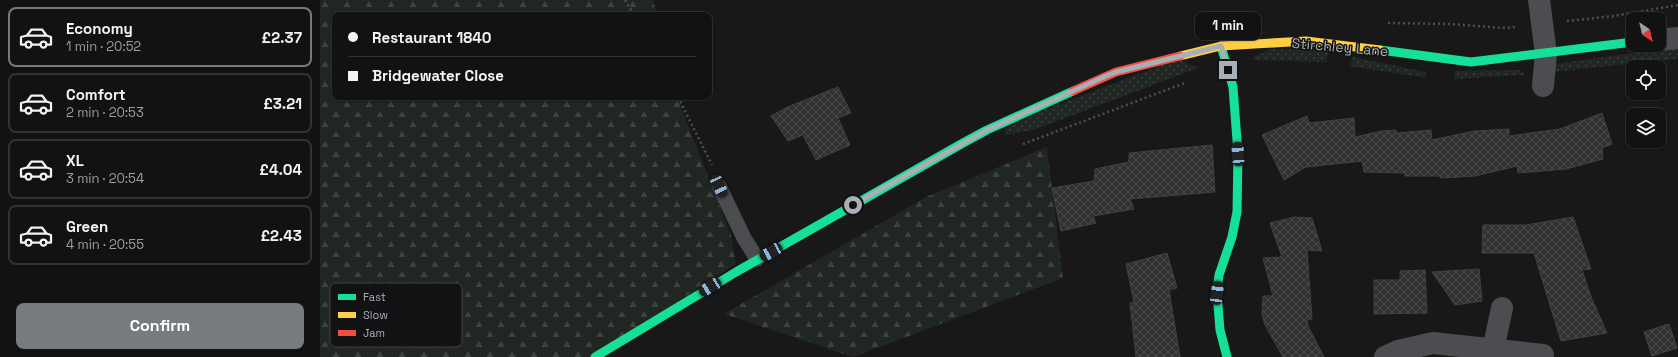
<!DOCTYPE html>
<html lang="en">
<head>
<meta charset="utf-8">
<style>
	:root { --surface:#121212; --page:#1f2020; --text:#f1f3f6; --muted:#9c9e9f; --line:#313232; --accent:#777a7f }
	body { margin:0; font-family:"Space Grotesk",sans-serif; background:var(--page); color:var(--text); height:100vh; display:flex; flex-direction:column; font-size:15px; white-space:nowrap }
	* { box-sizing:border-box; margin:0 }
	p { font-size:13px; color:var(--muted) }
	.icon { flex:none; width:22px; height:22px; fill:none; stroke:currentColor; stroke-width:2; stroke-linecap:round; stroke-linejoin:round }
	.map { position:relative; flex:1; overflow:hidden }
	.side { display:flex; flex-direction:column; background:var(--surface); width:320px }
	.side>* { flex:none }
	.top-card { position:absolute; left:12px; top:12px; width:380px; height:88px; border-radius:8px; box-shadow:0 1px 3px #0004,0 0 0 1px var(--line); display:grid; align-content:center; height:88px; padding:0 16px; background:var(--surface) }
	.needle { width:26px; rotate:145deg }
	.buttons { position:absolute; left:1306px; top:12px; display:grid; gap:8px }
	.buttons a { display:grid; place-items:center; width:40px; height:40px; border-radius:8px; background:var(--surface); box-shadow:0 1px 3px #0004,0 0 0 1px var(--line); font-size:20px }
	.end { position:absolute; width:18px; height:18px; margin:-9px; border:5px solid #aaaeb7; background:#111; box-shadow:0 0 0 2px #111 }
	.from { border-radius:50% }
	.bubble { position:absolute; height:28px; border-radius:8px; background:var(--surface); box-shadow:0 1px 3px #0004,0 0 0 1px var(--line); font-size:13px; font-weight:700; line-height:28px; text-align:center }
	.car { position:absolute; width:12px; height:24px; margin:-12px -6px; border-radius:5px; box-shadow:0 0 3px 1px #0007; background:linear-gradient(#222 24%,#8ab4d8 0 40%,#222 0 76%,#8ab4d8 0 86%,#222 0) }
	.top-card b { display:flex; align-items:center; gap:14px; height:38px; font-size:15px }
	.top-card b+b { border-top:1px solid var(--line) }
	.top-card i { width:10px; height:10px; background:var(--text) }
	ul { padding:7px 0 0; list-style:none }
	li { display:flex; align-items:center; gap:12px; height:60px; margin:0 8px 6px; padding:0 8px; border:2px solid var(--line); border-radius:8px }
	li div { flex:1 }
	li b { display:block; font-size:15px }
	li em { font-style:normal; font-weight:700 }
	li.on { border-color:var(--accent) }
	li>.icon { width:36px; height:36px; stroke-width:1.5 }
	.cta { display:flex; gap:8px; margin-top:auto; padding:8px 16px }
	.cta a { flex:1; height:46px; border-radius:8px; background:var(--accent); color:#fff; font-size:16px; font-weight:700; line-height:46px; text-align:center }
	main { display:flex; flex:1; min-height:0 }
	.map>svg:first-child { display:block }
	.grass { fill:url(#grass-dots) }
	.forest { fill:url(#forest-firs) }
	.building { fill:url(#building-cross-hatch); stroke:#404144 }
	.lines { fill:none; stroke-linecap:round; stroke-linejoin:round }
	.path { stroke:#4e4f51; stroke-width:2.5; stroke-dasharray:2 3; stroke-linecap:butt }
	.lane { stroke:#4c4d50; stroke-width:15 }
	.street { stroke:#4c4d50; stroke-width:22 }
	.fast { stroke:#16e098; stroke-width:9 }
	.slow { stroke:#ffcf43; stroke-width:9 }
	.jam { stroke:#f24e42; stroke-width:9 }
	.route { stroke:#aaaeb7; stroke-width:5 }
	.labels { text-anchor:middle; dominant-baseline:central; stroke-width:3; stroke-linejoin:round; paint-order:stroke }
	.street-label { font-size:14px; fill:#aaaeb7; stroke:#121214 }
	.key { fill:#121214; stroke:#404145; stroke-width:1 }
	.key-label { font-size:11px; fill:#aaaeb7 }
</style>
</head>
<body>
<main>
<section class="side">
<ul>
<li class="on"><svg class="icon" aria-label="car" viewBox="0 0 24 24"><path d="M5 17H2v-5l4-1 3-4h7l3 4 3 1v5h-3M9 17h6M6 11h13"/><circle cx="7" cy="17" r="2"/><circle cx="17" cy="17" r="2"/></svg><div><b>Economy</b><p>1 min · 20:52</p></div><em>£2.37</em></li>
<li><svg class="icon" aria-label="car" viewBox="0 0 24 24"><path d="M5 17H2v-5l4-1 3-4h7l3 4 3 1v5h-3M9 17h6M6 11h13"/><circle cx="7" cy="17" r="2"/><circle cx="17" cy="17" r="2"/></svg><div><b>Comfort</b><p>2 min · 20:53</p></div><em>£3.21</em></li>
<li><svg class="icon" aria-label="car" viewBox="0 0 24 24"><path d="M5 17H2v-5l4-1 3-4h7l3 4 3 1v5h-3M9 17h6M6 11h13"/><circle cx="7" cy="17" r="2"/><circle cx="17" cy="17" r="2"/></svg><div><b>XL</b><p>3 min · 20:54</p></div><em>£4.04</em></li>
<li><svg class="icon" aria-label="car" viewBox="0 0 24 24"><path d="M5 17H2v-5l4-1 3-4h7l3 4 3 1v5h-3M9 17h6M6 11h13"/><circle cx="7" cy="17" r="2"/><circle cx="17" cy="17" r="2"/></svg><div><b>Green</b><p>4 min · 20:55</p></div><em>£2.43</em></li>
</ul>
<div class="cta"><a>Confirm</a></div>
</section>
<div class="map">
<svg width="1358" height="357" viewBox="0 0 1358 357">
	<defs>
		<pattern id="grass-dots" width="8" height="8" patternUnits="userSpaceOnUse"><rect width="8" height="8" fill="#202621"/><path d="M2 2h.1M6 6h.1" fill="none" stroke="#3e433f" stroke-width="1.8" stroke-linecap="round"/></pattern>
		<pattern id="forest-firs" width="22" height="20" patternUnits="userSpaceOnUse"><rect width="22" height="20" fill="#202621"/><path d="M5 1l3.5 6h-7zM16 11l3.5 6h-7z" fill="#3e433f"/></pattern>
		<pattern id="building-cross-hatch" width="8" height="8" patternUnits="userSpaceOnUse"><rect width="8" height="8" fill="#313132"/><path d="M0 0l8 8M0 8l8-8" fill="none" stroke="#4c4c4d"/></pattern>
	</defs>
	<rect width="100%" height="100%" fill="#181818"/>
	<g class="grass">
		<path d="M1358,47V59L1230,72L1227,65Z"/>
		<path d="M951,49L1009,51L1006,62L933,60L934,57Z"/>
		<path d="M1032,57L1106,72V78L1030,66Z"/>
		<path d="M858,59L878,68L716,129L687,135L684,130L706,117Z"/>
		<path d="M1200,70L1205,75L1134,79L1135,71Z"/>
	</g>
	<g class="forest">
		<path d="M0,0H333L337,15H15V97H357L411,235L416,264L271,357H0Z"/>
		<path d="M727,147L743,278L533,357L404,314L606,197Z"/>
	</g>
	<g class="building">
		<path d="M518,87L531,113L518,118L530,145L496,160L483,135L468,141L451,116L470,106Z"/>
		<path d="M1282,113L1292,144L1282,148L1283,159L1246,169L1198,173L1197,166L1155,176L1120,178V176H1085V173L1044,172L1042,161L986,167L964,180L942,135L987,116L989,123L1034,118L1035,137L1062,131L1076,130V133L1111,130L1112,140L1154,131L1189,129V136L1240,129Z"/>
		<path d="M892,145L895,192L810,199L814,209L773,216L776,223L741,231L732,188L774,181L775,169L809,162V153Z"/>
		<path d="M974,217L992,218L1002,251L987,250L992,319L987,320L988,326L1004,357H963L945,325L942,314L943,296H953L943,258L962,257L950,223Z"/>
		<path d="M1253,217L1271,269L1262,270L1271,297L1287,333L1241,341L1214,253H1162L1163,225H1206Z"/>
		<path d="M847,253L857,288L849,290L860,357H816L810,303L814,302L806,264Z"/>
		<path d="M1159,269L1162,301L1135,305L1112,272Z"/>
		<path d="M1105,270L1107,313L1054,314V280H1080V271Z"/>
		<path d="M1349,324L1357,348L1332,356L1324,332Z"/>
	</g>
	<g class="lines">
		<g class="path">
			<path d="M305,0L314,15"/>
			<path d="M1247,21L1294,16L1358,5"/>
			<path d="M1068,23L1131,24L1183,28L1196,27"/>
			<path d="M358,97L392,165"/>
			<path d="M703,144L865,83"/>
		</g>
		<path class="lane" d="M399,186L424,238L437,259"/>
		<g class="street">
			<path d="M1219,0L1226,54L1223,86"/>
			<path d="M1339,40L1358,38"/>
			<path d="M1173,350L1182,308"/>
			<path d="M1065,357L1078,351L1113,343L1223,355"/>
		</g>
		<g class="fast">
			<path d="M901,46L913,87L918,154L917,212L912,237L899,275L897,293L900,330L907,357"/>
			<path d="M1060,50L1151,62L1313,42"/>
			<path d="M275,357L416,272L643,143L667,130L753,91"/>
		</g>
		<path class="slow" d="M860,56L901,46L986,41L1060,50"/>
		<path class="jam" d="M753,91L796,72L860,56"/>
	</g>
	<g class="lines">
		<path class="route" d="M533,205L667,130L786,76L796,72L901,46L908,70"/>
	</g>
	<g class="labels">
		<g class="street-label">
			<text transform="translate(1020 47) rotate(5)">Stirchley Lane</text>
		</g>
	</g>
	<rect x="10" y="283" width="132" height="64" rx="6" class="key"/>
	<rect x="18" y="294" width="18" height="6" fill="#16e098"/>
	<rect x="18" y="312" width="18" height="6" fill="#ffcf43"/>
	<rect x="18" y="330" width="18" height="6" fill="#f24e42"/>
	<g class="key-label">
		<text x="43" y="301">Fast</text>
		<text x="43" y="319">Slow</text>
		<text x="43" y="337">Jam</text>
	</g>
</svg>
<div class="buttons">
<a><svg class="needle" viewBox="-14 -14 28 28"><path d="M0-13l5 13h-10z" fill="#e53935"/><path d="M0 13l5-13h-10z" fill="#9c9e9f"/></svg></a>
<a><svg class="icon" aria-label="locate" viewBox="0 0 24 24"><circle cx="12" cy="12" r="6"/><path d="M12 2v4M12 18v4M2 12h4M18 12h4"/></svg></a>
<a><svg class="icon" aria-label="layers" viewBox="0 0 24 24"><path d="M12 4l9 5-9 5-9-5zM3 14l9 5 9-5"/></svg></a>
</div>
<i class="end from" style="left:533px;top:205px"></i>
<i class="end" style="left:908px;top:70px"></i>
<div class="bubble" style="left:875px;top:12px;width:66px">1 min</div>
<i class="car" style="left:918px;top:154px;rotate:356deg"></i>
<i class="car" style="left:399px;top:186px;rotate:155deg"></i>
<i class="car" style="left:451px;top:252px;rotate:241deg"></i>
<i class="car" style="left:390px;top:287px;rotate:239deg"></i>
<i class="car" style="left:897px;top:293px;rotate:7deg"></i>
<div class="top-card">
<b><i class="from"></i>Restaurant 1840</b>
<b><i></i>Bridgewater Close</b>
</div>
</div>
</main>
</body>
</html>
